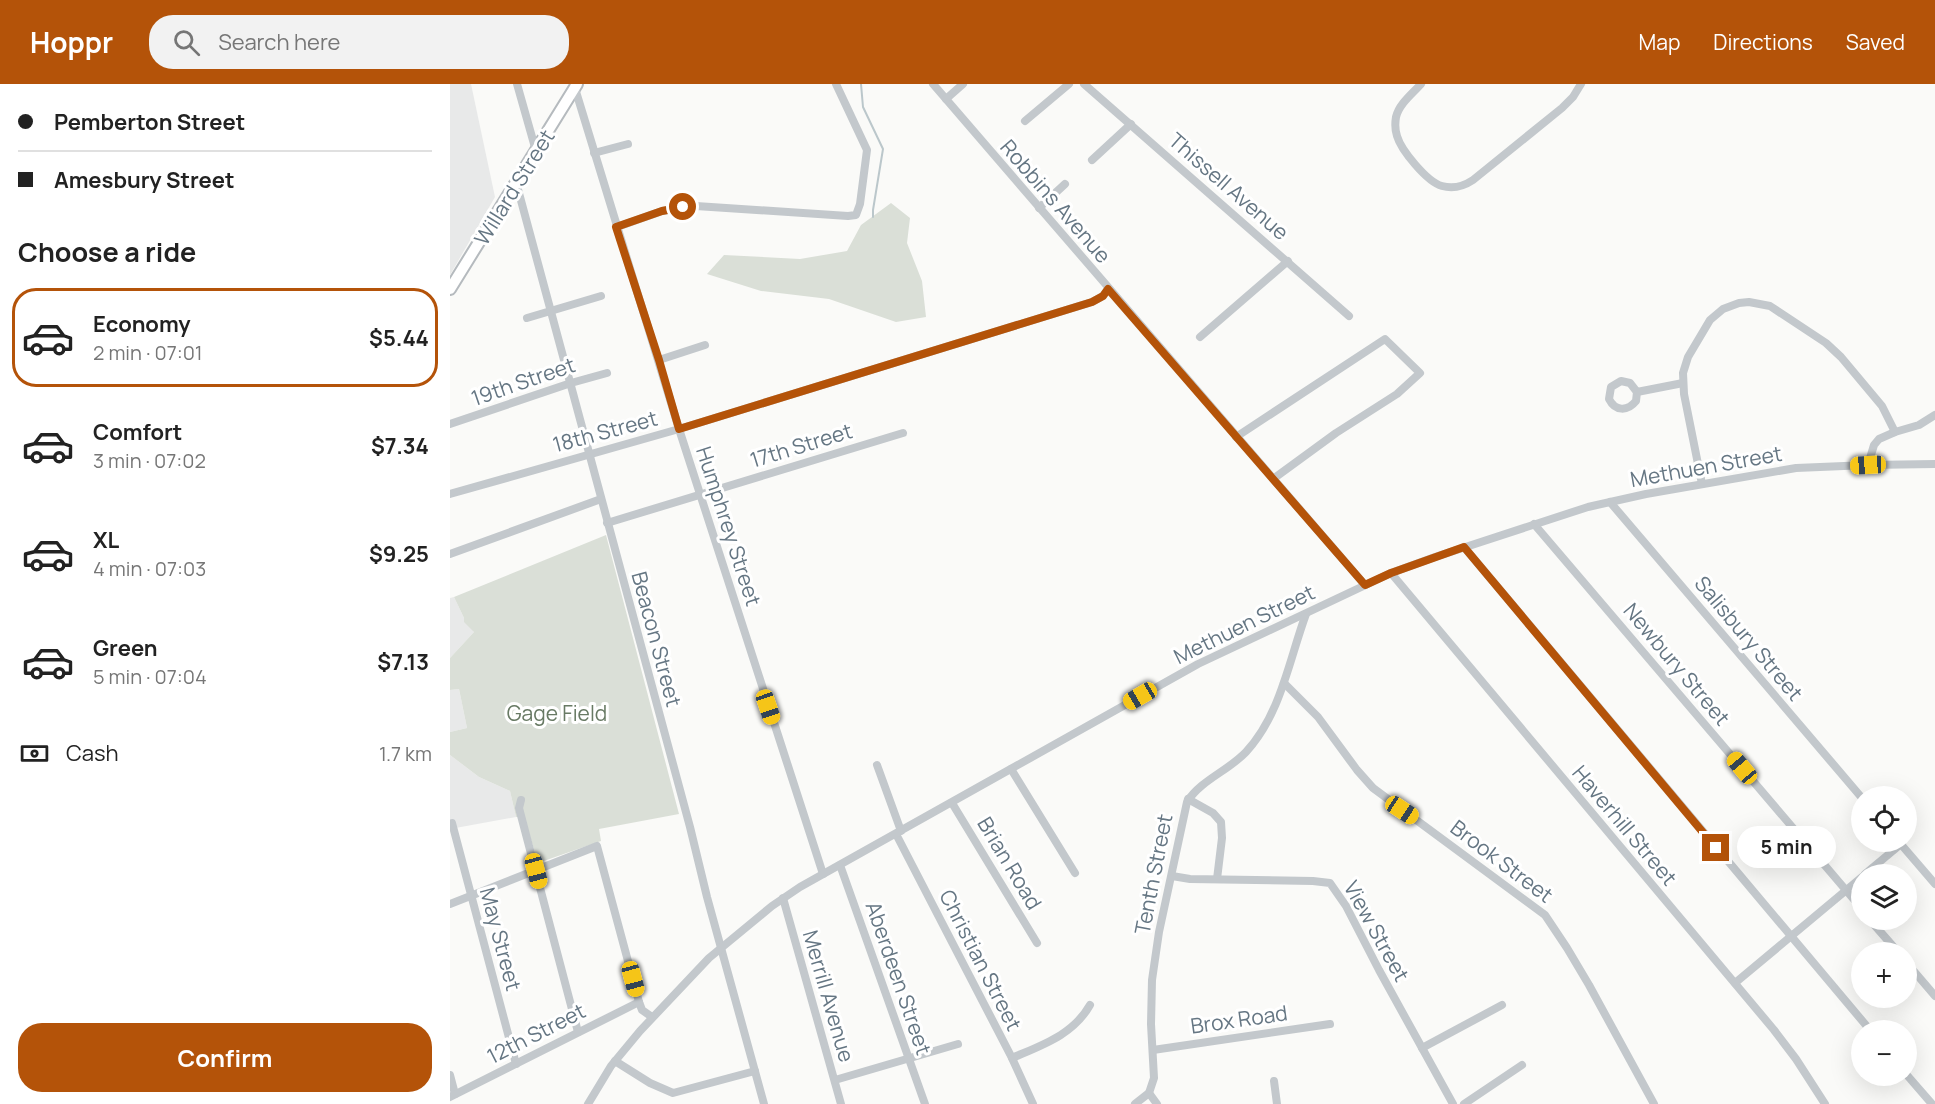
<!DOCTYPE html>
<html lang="en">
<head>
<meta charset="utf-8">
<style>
	:root { --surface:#fff; --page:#f2f2f2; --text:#222; --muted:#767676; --line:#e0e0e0; --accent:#b45309 }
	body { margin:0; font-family:Manrope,sans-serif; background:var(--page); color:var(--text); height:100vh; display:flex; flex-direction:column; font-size:22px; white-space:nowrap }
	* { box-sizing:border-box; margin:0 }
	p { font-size:20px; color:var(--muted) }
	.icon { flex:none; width:33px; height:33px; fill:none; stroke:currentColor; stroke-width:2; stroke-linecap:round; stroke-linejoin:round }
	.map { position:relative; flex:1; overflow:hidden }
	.side { display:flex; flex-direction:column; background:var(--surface); width:450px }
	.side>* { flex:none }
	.guide { display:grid; align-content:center; height:132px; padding:0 18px; background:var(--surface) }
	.controls { position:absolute; left:1401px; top:702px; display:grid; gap:12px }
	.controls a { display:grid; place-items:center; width:66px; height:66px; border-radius:50%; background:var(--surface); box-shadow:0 6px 24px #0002; font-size:30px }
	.end { position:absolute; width:27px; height:27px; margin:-14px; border:8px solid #b45309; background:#fff; box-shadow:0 0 0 3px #fff }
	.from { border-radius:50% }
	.bubble { position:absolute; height:42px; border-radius:21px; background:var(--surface); box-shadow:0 6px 24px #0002; font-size:20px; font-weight:700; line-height:42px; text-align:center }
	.car { position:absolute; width:18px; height:36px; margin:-18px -9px; border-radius:8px; box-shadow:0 0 4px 2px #0007; background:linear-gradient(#f5c518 24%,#345 0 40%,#f5c518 0 76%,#345 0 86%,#f5c518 0) }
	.guide b { display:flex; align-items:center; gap:21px; height:57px; font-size:22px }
	.guide b+b { border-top:2px solid var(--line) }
	.guide i { width:15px; height:15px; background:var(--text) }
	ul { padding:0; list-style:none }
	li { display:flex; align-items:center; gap:18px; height:99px; margin:0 12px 9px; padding:0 6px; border:3px solid transparent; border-radius:24px }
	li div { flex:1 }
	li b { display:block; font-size:22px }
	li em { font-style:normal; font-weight:700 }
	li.current { border-color:var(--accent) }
	li>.icon { width:54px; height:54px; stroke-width:1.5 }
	h2 { padding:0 18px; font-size:27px; line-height:72px }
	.pay { display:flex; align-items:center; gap:15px; height:66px; padding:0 18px; font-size:22px }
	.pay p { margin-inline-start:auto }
	.cta { display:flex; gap:12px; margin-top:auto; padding:12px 18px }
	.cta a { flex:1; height:69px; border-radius:24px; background:var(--accent); color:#fff; font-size:24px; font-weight:700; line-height:69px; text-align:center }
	header { display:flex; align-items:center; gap:36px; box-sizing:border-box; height:84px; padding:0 30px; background:var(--accent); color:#fff }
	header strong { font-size:28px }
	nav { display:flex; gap:33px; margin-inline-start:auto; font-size:21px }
	.search { width:420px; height:54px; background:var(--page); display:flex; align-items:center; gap:15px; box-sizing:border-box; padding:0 21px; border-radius:24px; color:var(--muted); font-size:22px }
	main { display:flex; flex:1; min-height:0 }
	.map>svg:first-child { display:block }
	.built { fill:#e8e9e9 }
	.green { fill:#dadfd7 }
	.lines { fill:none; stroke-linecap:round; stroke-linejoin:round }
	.stream { stroke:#bbc7cb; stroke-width:2 }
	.major-casing { stroke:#b5babe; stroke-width:14 }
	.minor { stroke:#c3c8cc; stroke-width:8 }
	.major { stroke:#fff; stroke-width:10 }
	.route { stroke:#b45309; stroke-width:8 }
	.labels { text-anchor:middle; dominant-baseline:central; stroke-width:6; stroke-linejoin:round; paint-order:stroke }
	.street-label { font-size:21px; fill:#657683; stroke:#fff }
	.park-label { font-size:21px; fill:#687a64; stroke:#fff }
</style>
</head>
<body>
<header>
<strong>Hoppr</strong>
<div class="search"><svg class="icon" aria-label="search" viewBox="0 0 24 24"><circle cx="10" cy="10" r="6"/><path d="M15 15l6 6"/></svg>Search here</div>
<nav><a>Map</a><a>Directions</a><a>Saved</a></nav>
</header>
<main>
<section class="side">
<div class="guide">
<b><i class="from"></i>Pemberton Street</b>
<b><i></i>Amesbury Street</b>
</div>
<h2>Choose a ride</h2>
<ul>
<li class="current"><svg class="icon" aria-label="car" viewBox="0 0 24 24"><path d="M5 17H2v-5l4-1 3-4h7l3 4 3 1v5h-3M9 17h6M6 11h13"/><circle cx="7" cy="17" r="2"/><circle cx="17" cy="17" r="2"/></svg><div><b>Economy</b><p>2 min · 07:01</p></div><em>$5.44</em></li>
<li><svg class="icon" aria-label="car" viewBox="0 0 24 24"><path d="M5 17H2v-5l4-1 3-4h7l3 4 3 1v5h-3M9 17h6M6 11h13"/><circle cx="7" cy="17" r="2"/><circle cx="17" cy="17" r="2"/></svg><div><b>Comfort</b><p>3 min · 07:02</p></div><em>$7.34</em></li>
<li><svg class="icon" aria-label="car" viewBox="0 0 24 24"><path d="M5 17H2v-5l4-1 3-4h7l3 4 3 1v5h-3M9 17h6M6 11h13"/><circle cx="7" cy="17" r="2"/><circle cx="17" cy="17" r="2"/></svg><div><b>XL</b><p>4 min · 07:03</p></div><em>$9.25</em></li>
<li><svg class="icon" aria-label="car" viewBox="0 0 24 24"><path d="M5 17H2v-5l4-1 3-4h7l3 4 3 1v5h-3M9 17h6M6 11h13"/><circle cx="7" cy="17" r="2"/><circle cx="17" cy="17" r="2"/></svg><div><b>Green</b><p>5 min · 07:04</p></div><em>$7.13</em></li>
</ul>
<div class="pay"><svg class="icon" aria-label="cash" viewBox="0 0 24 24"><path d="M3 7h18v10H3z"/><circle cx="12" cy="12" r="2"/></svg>Cash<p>1.7 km</p></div>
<div class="cta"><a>Confirm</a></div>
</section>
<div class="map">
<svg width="1485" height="1020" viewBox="0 0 1485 1020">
	<rect width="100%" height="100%" fill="#fafaf8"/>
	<g class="built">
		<path d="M0,0H21L45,113L0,191Z"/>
		<path d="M4,513L14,534L24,548L0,574V514Z"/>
		<path d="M9,605L17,644L0,648V606Z"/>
		<path d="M0,671L29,693L60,707L66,733L0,745Z"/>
	</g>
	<g class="green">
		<path d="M441,119L460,134L457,159L472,197L476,233L446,238L379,215L311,207L257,190L274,171L350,175L397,167L411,141Z"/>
		<path d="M156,451L229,730L149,745L151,757L88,779L74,732L66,733L60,707L29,693L0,671V648L17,644L9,605L0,606V574L24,548L14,538V534L4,513Z"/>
	</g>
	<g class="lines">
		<path class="stream" d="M411,0L413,23L433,65L423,126V133"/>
		<g class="major-casing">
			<path id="major" d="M0,205L127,0"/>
		</g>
		<g class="minor">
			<path d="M67,0L86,67"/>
			<path d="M483,0L915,501"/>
			<path d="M634,0L899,232"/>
			<path d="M971,0C962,10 949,20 946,33C945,39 945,46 947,52C951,66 977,98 992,102C1003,105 1014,102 1023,96L1112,24L1123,13L1131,0"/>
			<path d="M124,1L229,345L373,790"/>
			<path d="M496,15L513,0"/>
			<path d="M575,37L619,0"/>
			<path d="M144,69L178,60"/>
			<path d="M642,76L681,40"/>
			<path d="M66,98L240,743L257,813L314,1020"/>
			<path d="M589,124L615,100"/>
			<path d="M167,143L212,127L246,122L398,132L406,131L410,120L417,66L386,0"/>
			<path d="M77,234L151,212"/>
			<path d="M750,253L838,177"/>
			<path d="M209,276L255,261"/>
			<path d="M1187,308L1186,317C1177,328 1165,327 1159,315L1161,303L1171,297L1180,299L1187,308L1233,299"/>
			<path d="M0,340L121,299L157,289"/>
			<path d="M786,353L935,255L970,289L947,310L886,349L823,395"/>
			<path d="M1418,381L1424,361L1429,355L1445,348L1469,341L1485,331"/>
			<path d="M1252,400L1234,310L1233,289L1238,273L1260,236L1273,225L1289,219L1299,218L1320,222L1376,259L1391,273L1432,322L1445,348"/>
			<path d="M0,410L229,345L642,218L653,212L658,205"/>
			<path d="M1160,418L1412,714"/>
			<path d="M157,439L453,349"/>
			<path d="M1084,440L1412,825"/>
			<path d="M1014,463L1420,946"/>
			<path d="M0,470L151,415"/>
			<path d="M941,489L1324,946L1346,975L1375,1020"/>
			<path d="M834,599L868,633L907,686L923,704L1095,831L1117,864L1139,901L1204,1020"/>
			<path d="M427,681L451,747"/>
			<path d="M561,685L625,789"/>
			<path d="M738,715L763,729L771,738L772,754L767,795"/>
			<path d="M71,716L69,724L128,948"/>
			<path d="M502,719L587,859"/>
			<path d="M2,739L66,980"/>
			<path d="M446,750L562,974L583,1020"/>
			<path d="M1449,758L1485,800"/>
			<path d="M390,781L475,1020"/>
			<path d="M1415,790L1451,760"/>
			<path d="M722,792L740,795L863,797L880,799L896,822L929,886L1003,1020"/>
			<path d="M333,814L391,1020"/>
			<path d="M0,820L147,762L189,918L192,926L202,933"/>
			<path d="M1420,836L1448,868"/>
			<path d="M1456,878L1485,912"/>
			<path d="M1285,899L1412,793"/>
			<path d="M972,964L1052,921"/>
			<path d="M703,966L880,940"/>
			<path d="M562,974C592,961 623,951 640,921"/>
			<path d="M165,977L200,999L223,1009L305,987"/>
			<path d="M1456,990L1482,1020"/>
			<path d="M0,991L5,1010"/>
			<path d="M385,996L508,960"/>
			<path d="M824,997L827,1020"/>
			<path d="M699,1009L707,1020"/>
			<path d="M0,1013L189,918"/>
			<path d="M138,1020L161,982L190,947L259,874L322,822L350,803L748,580L941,489L985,473L1138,423L1196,410L1346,384L1418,381L1485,380"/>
			<path d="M685,1020L699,1009L704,994L701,940L702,896L709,848L737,718C751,696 778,687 796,668C831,630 839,576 856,530"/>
			<path d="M1014,1020L1072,981"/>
		</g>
		<use href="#major" class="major"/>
	</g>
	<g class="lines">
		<path class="route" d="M233,123L212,127L166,143L209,276L229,345L642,218L653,212L658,205L915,501L941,489L1014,463L1266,764"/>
	</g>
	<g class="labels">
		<g class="street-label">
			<text transform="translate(779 102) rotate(41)">Thissell Avenue</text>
			<text transform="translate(64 103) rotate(-58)">Willard Street</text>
			<text transform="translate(606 117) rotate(49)">Robbins Avenue</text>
			<text transform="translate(73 297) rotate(-19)">19th Street</text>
			<text transform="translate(155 347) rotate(-15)">18th Street</text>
			<text transform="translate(351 361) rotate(-17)">17th Street</text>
			<text transform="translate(1256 382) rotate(-10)">Methuen Street</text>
			<text transform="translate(279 442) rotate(72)">Humphrey Street</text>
			<text transform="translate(794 540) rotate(-26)">Methuen Street</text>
			<text transform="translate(1299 554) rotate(50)">Salisbury Street</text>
			<text transform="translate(207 555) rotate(75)">Beacon Street</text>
			<text transform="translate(1227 580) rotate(50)">Newbury Street</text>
			<text transform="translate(1175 741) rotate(50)">Haverhill Street</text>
			<text transform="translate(1052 777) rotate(37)">Brook Street</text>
			<text transform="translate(560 779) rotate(59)">Brian Road</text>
			<text transform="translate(703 790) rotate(-79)">Tenth Street</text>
			<text transform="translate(927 847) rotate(61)">View Street</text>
			<text transform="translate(51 855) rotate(75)">May Street</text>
			<text transform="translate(531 876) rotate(63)">Christian Street</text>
			<text transform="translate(449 894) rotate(71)">Aberdeen Street</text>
			<text transform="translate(379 912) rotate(74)">Merrill Avenue</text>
			<text transform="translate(789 935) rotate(-8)">Brox Road</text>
			<text transform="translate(86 949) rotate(-27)">12th Street</text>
		</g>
		<g class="park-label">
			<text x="107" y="629">Gage Field</text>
		</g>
	</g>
</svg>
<div class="controls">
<a><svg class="icon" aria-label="locate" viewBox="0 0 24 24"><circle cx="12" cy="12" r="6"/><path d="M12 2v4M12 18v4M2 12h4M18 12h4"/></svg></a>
<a><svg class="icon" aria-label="layers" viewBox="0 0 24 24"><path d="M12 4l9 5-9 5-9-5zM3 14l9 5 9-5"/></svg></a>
<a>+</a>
<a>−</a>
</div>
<i class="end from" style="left:233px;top:123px"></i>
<i class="end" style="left:1266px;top:764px"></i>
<div class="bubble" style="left:1287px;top:742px;width:99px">5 min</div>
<i class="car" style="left:1418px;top:381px;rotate:267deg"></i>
<i class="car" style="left:690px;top:612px;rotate:240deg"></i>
<i class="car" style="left:318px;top:623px;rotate:161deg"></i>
<i class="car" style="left:1292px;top:684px;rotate:320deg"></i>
<i class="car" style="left:952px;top:726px;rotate:123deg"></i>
<i class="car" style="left:86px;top:787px;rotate:165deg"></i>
<i class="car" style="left:183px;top:895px;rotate:165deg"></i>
</div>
</main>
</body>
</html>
